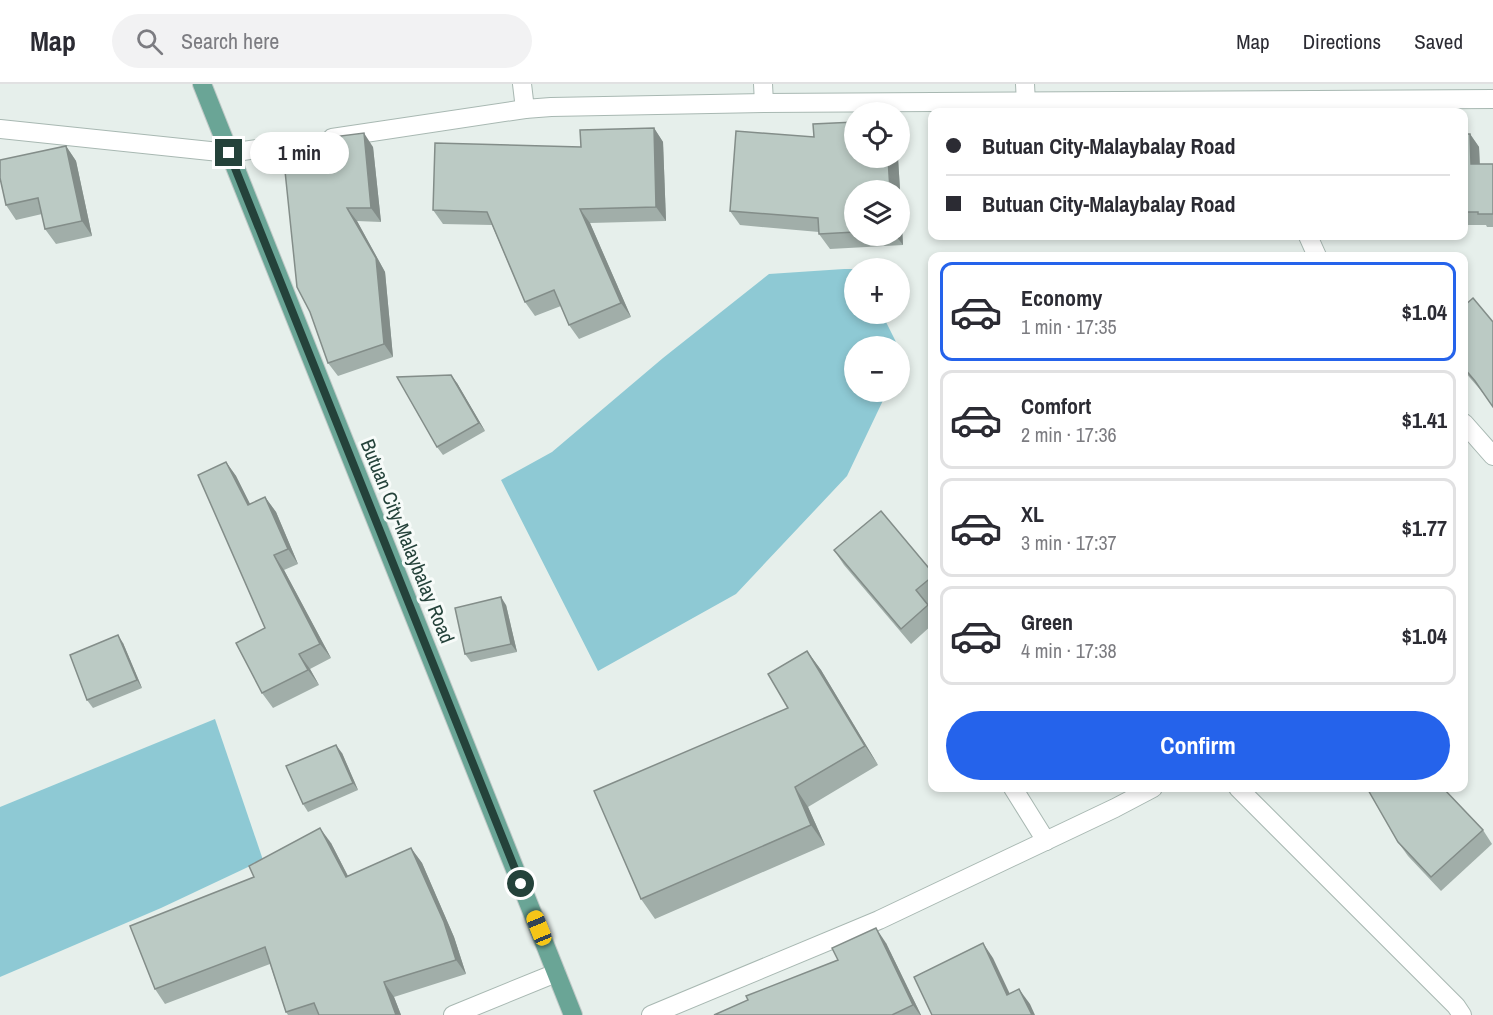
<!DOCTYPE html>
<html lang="en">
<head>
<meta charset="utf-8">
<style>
	:root { --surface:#fff; --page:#f2f2f3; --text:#2b2b33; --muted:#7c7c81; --line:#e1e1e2; --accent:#2563eb }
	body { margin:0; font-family:"Archivo Narrow",sans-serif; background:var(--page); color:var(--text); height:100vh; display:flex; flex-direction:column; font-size:22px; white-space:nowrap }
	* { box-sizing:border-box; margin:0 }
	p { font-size:20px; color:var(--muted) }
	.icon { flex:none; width:33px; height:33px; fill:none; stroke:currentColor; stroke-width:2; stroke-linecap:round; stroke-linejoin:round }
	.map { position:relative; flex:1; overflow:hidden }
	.drawer { position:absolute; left:928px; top:168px; width:540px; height:540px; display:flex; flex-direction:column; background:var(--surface); border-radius:12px; box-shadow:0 3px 9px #0003 }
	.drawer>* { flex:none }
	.hud { position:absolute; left:928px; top:24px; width:540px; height:132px; border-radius:12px; box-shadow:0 3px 9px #0003; display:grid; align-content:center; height:132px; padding:0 18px; background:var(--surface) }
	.tools { position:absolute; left:844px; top:18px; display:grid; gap:12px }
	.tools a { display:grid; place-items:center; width:66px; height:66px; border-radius:50%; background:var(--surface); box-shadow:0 3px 9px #0003; font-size:30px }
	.end { position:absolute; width:27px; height:27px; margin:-14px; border:8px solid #24423a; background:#fff; box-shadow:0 0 0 3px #fff }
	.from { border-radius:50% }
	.bubble { position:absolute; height:42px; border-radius:21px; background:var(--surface); box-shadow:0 3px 9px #0003; font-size:20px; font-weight:700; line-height:42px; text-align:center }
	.car { position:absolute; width:18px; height:36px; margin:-18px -9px; border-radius:8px; box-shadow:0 0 4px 2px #0007; background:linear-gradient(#f5c518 24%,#345 0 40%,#f5c518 0 76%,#345 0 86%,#f5c518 0) }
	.hud b { display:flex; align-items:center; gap:21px; height:57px; font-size:22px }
	.hud b+b { border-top:2px solid var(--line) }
	.hud i { width:15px; height:15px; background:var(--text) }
	ul { padding:10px 0 0; list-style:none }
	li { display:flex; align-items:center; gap:18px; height:99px; margin:0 12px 9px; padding:0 6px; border:3px solid var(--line); border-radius:12px }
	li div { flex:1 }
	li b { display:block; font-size:22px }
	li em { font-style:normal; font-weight:700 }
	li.on { border-color:var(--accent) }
	li>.icon { width:54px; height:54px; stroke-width:1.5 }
	.button { display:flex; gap:12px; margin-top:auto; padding:12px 18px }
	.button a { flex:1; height:69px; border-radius:36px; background:var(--accent); color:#fff; font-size:24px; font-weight:700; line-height:69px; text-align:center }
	header { display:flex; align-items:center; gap:36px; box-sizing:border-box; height:84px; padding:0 30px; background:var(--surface); border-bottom:2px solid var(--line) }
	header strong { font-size:28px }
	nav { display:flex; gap:33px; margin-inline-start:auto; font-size:21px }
	.search { width:420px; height:54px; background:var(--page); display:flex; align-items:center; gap:15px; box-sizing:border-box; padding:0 21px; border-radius:33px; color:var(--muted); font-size:22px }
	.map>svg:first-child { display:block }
	.water { fill:#8ec9d4 }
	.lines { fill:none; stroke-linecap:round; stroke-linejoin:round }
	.lane-casing { stroke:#a8b8b2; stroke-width:20 }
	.street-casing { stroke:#a8b8b2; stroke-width:20 }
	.primary-casing { stroke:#c2cac8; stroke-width:20 }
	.lane { stroke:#fff; stroke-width:18 }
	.street { stroke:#fff; stroke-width:18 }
	.primary { stroke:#6aa596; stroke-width:18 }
	.wall { fill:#a1aea9 }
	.shaded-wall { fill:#838d89 }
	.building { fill:#bbcac4; stroke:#838d89; stroke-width:1.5 }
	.route { stroke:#24423a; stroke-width:8 }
	.labels { text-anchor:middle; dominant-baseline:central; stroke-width:6; stroke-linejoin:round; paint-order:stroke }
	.street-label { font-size:20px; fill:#24423a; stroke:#f7fbf9 }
</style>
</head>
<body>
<header>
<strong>Map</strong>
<div class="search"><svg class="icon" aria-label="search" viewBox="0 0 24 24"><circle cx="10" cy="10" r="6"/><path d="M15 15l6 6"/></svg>Search here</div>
<nav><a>Map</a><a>Directions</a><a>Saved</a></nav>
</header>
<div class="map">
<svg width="1493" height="931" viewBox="0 0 1493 931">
	<rect width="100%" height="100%" fill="#e6efeb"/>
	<g class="water">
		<path d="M855,184V230H882L898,262H855V308H887L847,392L736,510L598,587L501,396L552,368L663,274L769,190L859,184H860Z"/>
		<path d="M215,635L263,776L161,824L0,893V723Z"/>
	</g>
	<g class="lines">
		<g class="lane-casing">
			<path id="lane" d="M1013,704L1046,757"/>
		</g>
		<g class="street-casing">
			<g id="street">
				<path d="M522,0L525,25"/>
				<path d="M763,0L764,19"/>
				<path d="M1025,0L1026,19"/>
				<path d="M0,45L229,69L305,58"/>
				<path d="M332,54L525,25L551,23L764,19L1493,15"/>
				<path d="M1308,152L1317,172"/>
				<path d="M1464,339L1493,372"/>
				<path d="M1238,704L1456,922L1462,931"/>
				<path d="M453,931L556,889"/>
				<path d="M651,931L879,836L1115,724L1153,704"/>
			</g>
		</g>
		<g class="primary-casing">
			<path id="primary" d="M202,0L573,931"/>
		</g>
		<use href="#lane" class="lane"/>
		<use href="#street" class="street"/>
		<use href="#primary" class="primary"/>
	</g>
	<g class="wall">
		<path d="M654,44L663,58L666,137L590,139L631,233L579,255L569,241L561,222L535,232L525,218L492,141L443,140L433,126L581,63Z"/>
		<path d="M1464,50H1470L1479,63L1480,80H1493V143H1487L1486,141H1464Z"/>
		<path d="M334,52L373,63L381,138L357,137L385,188L393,273L338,292L328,279Z"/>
		<path d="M66,62L76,77L92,152L56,160L45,145L42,130L16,136L6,121Z"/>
		<path d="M855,74H898L900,106H855V152H900V109L903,161L830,165L819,150V148L740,141L730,127Z"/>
		<path d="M1464,222L1484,310L1464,287Z"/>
		<path d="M457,299L485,347L443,371L437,363Z"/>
		<path d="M226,378L236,392L250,420L265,413L276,428L298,480L284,486L331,574L310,585L319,601L273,624L262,609L265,544Z"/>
		<path d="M834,466L933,489V515L928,520L933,528V540L911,560L844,481Z"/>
		<path d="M506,521L517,568L471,578L465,570Z"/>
		<path d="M123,559L142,604L93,624L87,616Z"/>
		<path d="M807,567L821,586L878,681L808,723L825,761L655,835L641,815L788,624Z"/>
		<path d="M342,669L358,706L308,728L303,720Z"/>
		<path d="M1445,707L1483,746L1492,760L1441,807L1408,772L1398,758Z"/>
		<path d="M331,759L348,792L411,764L422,779L454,853L466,890L394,913L401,931H288L286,928L270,880L165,920L155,905Z"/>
		<path d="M886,859L921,931H714Z"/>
	</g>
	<g class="shaded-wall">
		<path d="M654,44L663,58L666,137L656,123Z"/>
		<path d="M364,49L373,63L381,138L371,124Z"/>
		<path d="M1470,50L1479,63L1480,93L1471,80Z"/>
		<path d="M66,62L76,77L92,152L82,137Z"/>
		<path d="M888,74H898L900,106H890Z"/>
		<path d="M900,109L903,161L896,152H900Z"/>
		<path d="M347,124L357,137L385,188L393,273L384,260Z"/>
		<path d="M580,125L590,139L631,233L621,219Z"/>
		<path d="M451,291L457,299L485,347L479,339Z"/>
		<path d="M226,378L236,392L258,436L248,421Z"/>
		<path d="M265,413L276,428L298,480L288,465Z"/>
		<path d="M274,471L284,486L331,574L320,560Z"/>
		<path d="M501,513L506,521L517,568L511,560Z"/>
		<path d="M118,551L123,559L142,604L137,596Z"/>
		<path d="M807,567L821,586L878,681L865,662Z"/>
		<path d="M299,570L310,585L319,601L308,586Z"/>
		<path d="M336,661L342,669L358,706L353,699Z"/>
		<path d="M795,703L808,723L825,761L811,741Z"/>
		<path d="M320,744L331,759L356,808L346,793Z"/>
		<path d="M411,764L422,779L454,853L466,890L456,876Z"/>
		<path d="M876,844L886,859L921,931H920L913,921Z"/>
		<path d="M983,859L993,874L1017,925L1007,911Z"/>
		<path d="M384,898L394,913L401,931H396Z"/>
		<path d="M1019,905L1030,920L1035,931H1032Z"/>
	</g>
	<g class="building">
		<path d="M855,38V74H888L890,106H855V148L819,150L818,134L730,127L736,47L814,53L813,40Z"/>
		<path d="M654,44L656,123L580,125L621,219L569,241L554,206L525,218L487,128L433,126L435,59L581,63L580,46Z"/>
		<path d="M364,49L371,124H347L376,174L384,260L328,279L310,228L297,203L282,58L332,50L333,53Z"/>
		<path d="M1464,50H1470L1471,80H1493V130H1478V128H1464Z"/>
		<path d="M66,62L82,137L45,145L38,114L6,121L0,94V76Z"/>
		<path d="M1473,214L1493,238V323L1475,297L1464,284V222Z"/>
		<path d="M451,291L479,339L437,363L397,293Z"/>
		<path d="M226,378L248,421L265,413L288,465L274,471L320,560L299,570L308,586L262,609L236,559L265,544L198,391Z"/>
		<path d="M881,427L933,489V492L916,506L928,521L901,545L834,466Z"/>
		<path d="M501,513L511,560L465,570L455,524Z"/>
		<path d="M118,551L137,596L87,616L70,571Z"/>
		<path d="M807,567L865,662L795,703L811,741L641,815L594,707L788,624L768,590Z"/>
		<path d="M336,661L353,699L303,720L286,682Z"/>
		<path d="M1367,704H1443L1483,746L1431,793L1398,758Z"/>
		<path d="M320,744L346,793L411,764L444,838L456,876L384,898L396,931H319L314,919L286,928L265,863L155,905L130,842L254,793L249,782Z"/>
		<path d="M876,844L913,921L892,931H714L748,916L746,912L838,876L832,864Z"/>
		<path d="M983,859L1007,911L1019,905L1032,931H932L914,893Z"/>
	</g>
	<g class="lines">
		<path class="route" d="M229,69L521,800"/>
	</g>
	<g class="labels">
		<g class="street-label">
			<text transform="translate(408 457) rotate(68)">Butuan City-Malaybalay Road</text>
		</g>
	</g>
</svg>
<div class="tools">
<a><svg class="icon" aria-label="locate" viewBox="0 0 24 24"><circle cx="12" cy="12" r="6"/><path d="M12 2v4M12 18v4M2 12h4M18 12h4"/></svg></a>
<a><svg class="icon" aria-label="layers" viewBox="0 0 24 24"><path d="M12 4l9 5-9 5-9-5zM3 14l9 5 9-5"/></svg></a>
<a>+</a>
<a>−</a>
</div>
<i class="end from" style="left:521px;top:800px"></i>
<i class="end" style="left:229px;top:69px"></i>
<div class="bubble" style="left:250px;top:48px;width:99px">1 min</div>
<i class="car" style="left:539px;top:844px;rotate:338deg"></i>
<div class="hud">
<b><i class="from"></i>Butuan City-Malaybalay Road</b>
<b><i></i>Butuan City-Malaybalay Road</b>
</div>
<section class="drawer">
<ul>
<li class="on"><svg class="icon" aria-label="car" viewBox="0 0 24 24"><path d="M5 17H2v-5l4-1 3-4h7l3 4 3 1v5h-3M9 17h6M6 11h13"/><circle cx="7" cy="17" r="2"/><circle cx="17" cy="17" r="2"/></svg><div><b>Economy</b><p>1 min · 17:35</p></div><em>$1.04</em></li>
<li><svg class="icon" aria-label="car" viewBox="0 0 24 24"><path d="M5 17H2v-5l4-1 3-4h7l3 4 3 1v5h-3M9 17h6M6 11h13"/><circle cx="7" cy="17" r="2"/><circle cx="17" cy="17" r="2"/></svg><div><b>Comfort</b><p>2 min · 17:36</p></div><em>$1.41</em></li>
<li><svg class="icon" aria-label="car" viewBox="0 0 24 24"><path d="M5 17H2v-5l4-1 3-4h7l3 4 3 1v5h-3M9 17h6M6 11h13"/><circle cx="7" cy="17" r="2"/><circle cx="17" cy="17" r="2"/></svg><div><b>XL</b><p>3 min · 17:37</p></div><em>$1.77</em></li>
<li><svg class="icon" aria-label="car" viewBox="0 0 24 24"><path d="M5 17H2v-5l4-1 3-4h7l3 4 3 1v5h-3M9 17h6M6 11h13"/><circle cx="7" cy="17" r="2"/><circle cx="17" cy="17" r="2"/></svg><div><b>Green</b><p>4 min · 17:38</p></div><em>$1.04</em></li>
</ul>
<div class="button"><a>Confirm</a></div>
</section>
</div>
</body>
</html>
